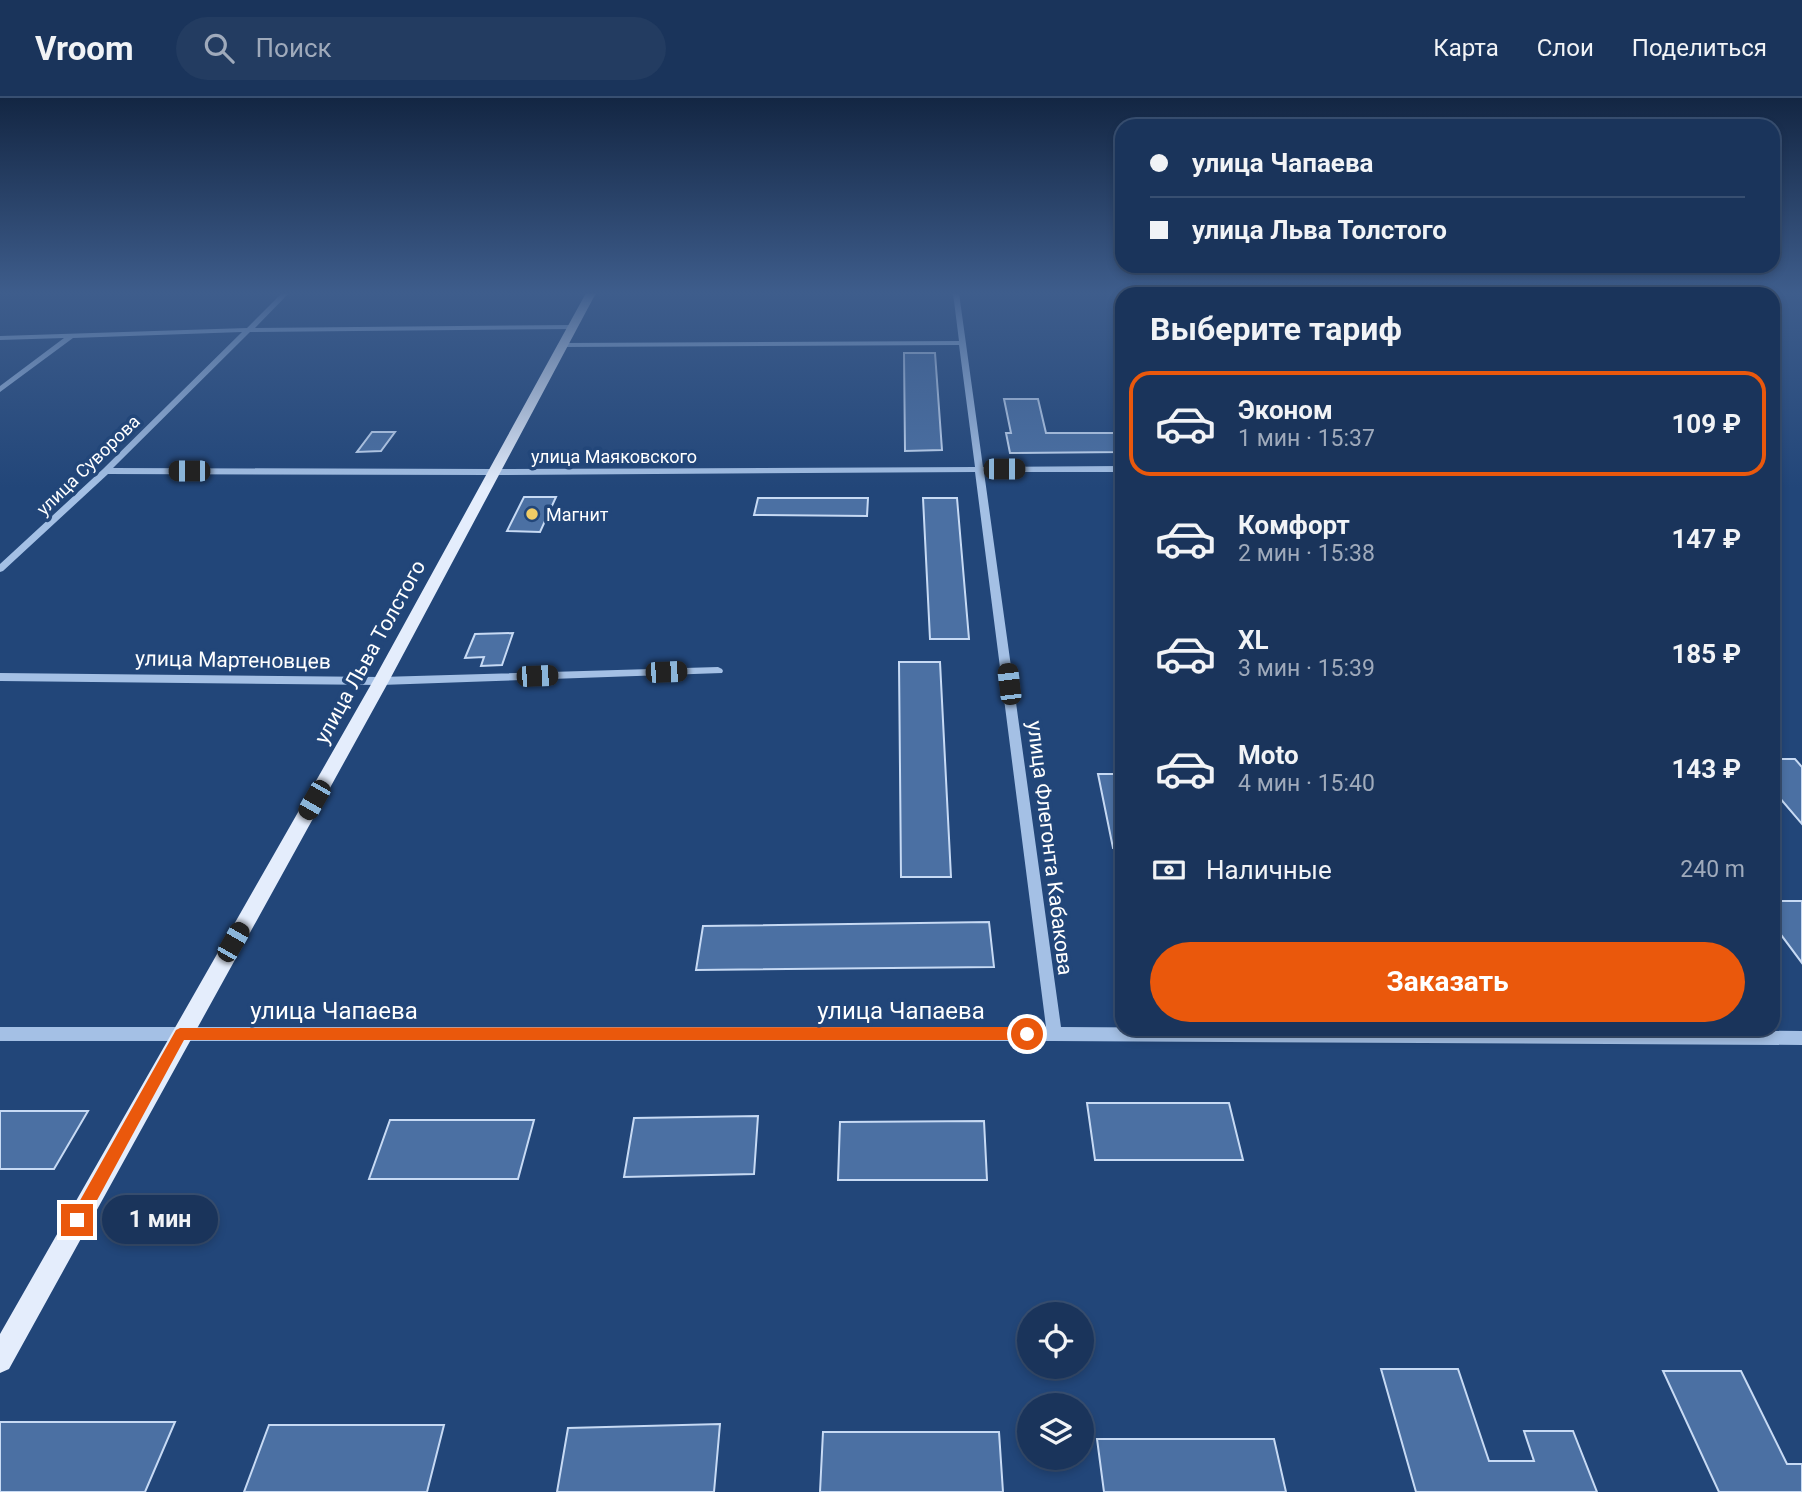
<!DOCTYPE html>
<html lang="ru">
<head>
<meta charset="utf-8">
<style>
	:root { --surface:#1a345b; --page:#233c61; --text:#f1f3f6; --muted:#9faabb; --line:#384f71; --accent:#ea580c }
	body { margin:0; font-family:Roboto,sans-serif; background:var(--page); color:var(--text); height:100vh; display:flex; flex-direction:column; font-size:26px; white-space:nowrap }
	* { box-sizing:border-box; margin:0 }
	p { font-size:23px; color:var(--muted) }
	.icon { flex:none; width:38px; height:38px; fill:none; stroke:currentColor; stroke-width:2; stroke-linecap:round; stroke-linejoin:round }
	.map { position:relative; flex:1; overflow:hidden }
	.side { position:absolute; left:1115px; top:189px; width:665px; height:749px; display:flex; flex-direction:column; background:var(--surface); border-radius:21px; box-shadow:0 4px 10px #0003,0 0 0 2px var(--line) }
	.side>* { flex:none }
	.hud { position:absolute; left:1115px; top:21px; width:665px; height:154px; border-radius:21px; box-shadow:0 4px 10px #0003,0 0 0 2px var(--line); display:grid; align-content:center; height:154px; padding:0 35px; background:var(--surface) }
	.tools { position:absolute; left:1017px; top:1204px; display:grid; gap:14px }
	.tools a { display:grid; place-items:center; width:77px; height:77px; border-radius:50%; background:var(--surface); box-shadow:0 4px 10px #0003,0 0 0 2px var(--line); font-size:35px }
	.end { position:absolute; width:32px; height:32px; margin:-16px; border:9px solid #ea580c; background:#fff; box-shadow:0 0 0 4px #fff }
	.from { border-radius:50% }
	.bubble { position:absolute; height:49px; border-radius:24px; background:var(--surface); box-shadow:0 4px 10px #0003,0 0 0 2px var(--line); font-size:23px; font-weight:700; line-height:49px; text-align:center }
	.car { position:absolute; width:21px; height:42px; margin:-21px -10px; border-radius:9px; box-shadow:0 0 5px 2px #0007; background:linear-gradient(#222 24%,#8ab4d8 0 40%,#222 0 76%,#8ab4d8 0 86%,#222 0) }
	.hud b { display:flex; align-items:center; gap:24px; height:66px; font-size:26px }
	.hud b+b { border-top:2px solid var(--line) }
	.hud i { width:18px; height:18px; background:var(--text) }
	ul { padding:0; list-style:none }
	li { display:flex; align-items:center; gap:21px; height:105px; margin:0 14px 10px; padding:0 21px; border:4px solid transparent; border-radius:21px }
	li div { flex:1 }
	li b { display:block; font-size:26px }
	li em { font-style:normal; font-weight:700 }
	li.current { border-color:var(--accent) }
	li>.icon { width:63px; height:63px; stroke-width:1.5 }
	h2 { padding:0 35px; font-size:32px; line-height:84px }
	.pay { display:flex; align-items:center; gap:18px; height:77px; padding:0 35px; font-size:26px }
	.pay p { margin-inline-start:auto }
	.action { display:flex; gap:14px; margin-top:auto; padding:14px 35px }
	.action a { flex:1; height:80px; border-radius:42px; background:var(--accent); color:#fff; font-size:28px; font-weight:700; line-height:80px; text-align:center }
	header { display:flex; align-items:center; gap:42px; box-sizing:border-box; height:98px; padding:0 35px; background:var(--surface); border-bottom:2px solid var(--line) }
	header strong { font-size:33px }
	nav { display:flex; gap:38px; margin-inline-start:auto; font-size:24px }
	.search { width:490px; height:63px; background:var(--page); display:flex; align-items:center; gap:18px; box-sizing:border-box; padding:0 24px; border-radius:38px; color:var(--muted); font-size:26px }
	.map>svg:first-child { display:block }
	.building { fill:#4b70a3; stroke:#c7daf4; stroke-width:2 }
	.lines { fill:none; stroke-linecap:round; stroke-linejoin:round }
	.minor { fill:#a4c0e5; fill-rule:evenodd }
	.major { fill:#e4edfc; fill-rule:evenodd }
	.route { fill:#ea580c }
	.poi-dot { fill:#f0cc66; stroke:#224679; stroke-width:2.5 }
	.labels { text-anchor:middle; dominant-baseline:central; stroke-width:7; stroke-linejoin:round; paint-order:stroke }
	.far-street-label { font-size:18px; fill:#fff; stroke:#224679 }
	.far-poi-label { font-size:18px; fill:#fff; stroke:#224679; text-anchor:start }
	.street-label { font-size:21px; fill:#fff; stroke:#224679 }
	.near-street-label { font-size:24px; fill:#fff; stroke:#224679 }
</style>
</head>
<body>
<header>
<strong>Vroom</strong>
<div class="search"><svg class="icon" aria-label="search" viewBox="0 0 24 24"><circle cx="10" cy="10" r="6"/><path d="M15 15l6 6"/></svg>Поиск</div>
<nav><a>Карта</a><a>Слои</a><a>Поделиться</a></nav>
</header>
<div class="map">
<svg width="1802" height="1394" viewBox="0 0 1802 1394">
	<rect width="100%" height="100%" fill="#224679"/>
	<g class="building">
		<path d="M904,255H935L942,352L905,353Z"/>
		<path d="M1004,301H1038L1046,335H1122V354L1010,355L1006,335H1011Z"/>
		<path d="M372,334H395L381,353L357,354Z"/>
		<path d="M524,399H556L540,434L507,433Z"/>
		<path d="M758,400H868L867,418L754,417Z"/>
		<path d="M923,400H957L969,541H930Z"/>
		<path d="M513,535L502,567L481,568L484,559L465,560L475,536Z"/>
		<path d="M899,564H940L951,779H901Z"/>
		<path d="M1773,661H1795L1802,669V726L1773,692Z"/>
		<path d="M1098,676H1122V749L1113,750Z"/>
		<path d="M1773,803H1802V865L1773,826Z"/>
		<path d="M989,824L994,869L696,872L703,828Z"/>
		<path d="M1087,1005H1229L1243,1062H1095Z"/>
		<path d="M0,1013H88L54,1071H0Z"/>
		<path d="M758,1018L754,1076L624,1079L634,1020Z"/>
		<path d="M390,1022H534L518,1081H369Z"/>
		<path d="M984,1023L987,1082H838L840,1024Z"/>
		<path d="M1381,1271H1458L1489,1363H1534L1524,1333H1573L1597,1394H1416Z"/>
		<path d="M1663,1273H1741L1787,1366H1802V1394H1719Z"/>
		<path d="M0,1324H175L145,1394H0Z"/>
		<path d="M720,1326L714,1394H557L568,1330Z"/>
		<path d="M269,1327H444L427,1394H244Z"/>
		<path d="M823,1334H999L1003,1394H820Z"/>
		<path d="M1097,1341H1274L1286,1394H1104Z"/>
	</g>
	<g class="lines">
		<g class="minor">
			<path d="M282,195H289L255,230L572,227L575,229L572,231L250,234L113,370L493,371L975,369L959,247L562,249L558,247L562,245L959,243L953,195H959L983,369L1122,368V374H984L1061,929L1802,933V947L1054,943H0V929H1046L975,374L493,377L108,376L3,473L0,474V466L103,371L242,234L73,240L0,294V288L64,240L0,242V238L247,230Z"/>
			<rect x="1282" y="195" width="6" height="1"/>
			<path d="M718,569L722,571L723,573L722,575L381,587L0,583V575L381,579Z"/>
		</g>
		<path class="major" d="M586,195H596L389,583L9,1271L0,1275V1236L373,583Z"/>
	</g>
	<linearGradient id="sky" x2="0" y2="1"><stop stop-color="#132643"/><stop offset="0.5" stop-color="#3e5d8c"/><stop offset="1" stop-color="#3e5d8c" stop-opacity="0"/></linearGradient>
	<rect width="1802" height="390" fill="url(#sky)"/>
	<path class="route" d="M1027,929L1034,936L1027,942H184L83,1128L77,1130L72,1128L69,1122L176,932L180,930Z"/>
	<circle class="poi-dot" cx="532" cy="416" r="7"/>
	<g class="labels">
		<g class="far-street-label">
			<text x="614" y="358">улица Маяковского</text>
			<text transform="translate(88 367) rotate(-44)">улица Суворова</text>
		</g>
		<g class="far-poi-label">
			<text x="546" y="416">Магнит</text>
		</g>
		<g class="street-label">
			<text transform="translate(370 554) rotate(-61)">улица Льва Толстого</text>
			<text transform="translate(233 562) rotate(1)">улица Мартеновцев</text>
			<text transform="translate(1050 750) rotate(83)">улица Флегонта Кабакова</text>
		</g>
		<g class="near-street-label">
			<text x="334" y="913">улица Чапаева</text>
			<text x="901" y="913">улица Чапаева</text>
		</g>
	</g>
</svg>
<div class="tools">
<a><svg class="icon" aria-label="locate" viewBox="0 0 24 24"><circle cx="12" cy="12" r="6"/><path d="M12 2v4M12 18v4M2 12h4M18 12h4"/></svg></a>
<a><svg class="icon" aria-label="layers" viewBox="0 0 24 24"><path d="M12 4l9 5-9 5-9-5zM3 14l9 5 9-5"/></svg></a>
</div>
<i class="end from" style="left:1027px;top:936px"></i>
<i class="end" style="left:77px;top:1122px"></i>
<div class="bubble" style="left:102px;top:1097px;width:116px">1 мин</div>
<i class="car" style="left:1004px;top:371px;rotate:90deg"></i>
<i class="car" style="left:189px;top:373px;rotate:270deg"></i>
<i class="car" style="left:666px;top:574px;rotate:88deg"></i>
<i class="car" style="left:537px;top:578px;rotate:88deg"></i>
<i class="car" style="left:1009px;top:586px;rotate:353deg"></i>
<i class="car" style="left:314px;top:702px;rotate:210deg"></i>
<i class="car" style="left:233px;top:844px;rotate:30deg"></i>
<div class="hud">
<b><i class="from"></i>улица Чапаева</b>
<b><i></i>улица Льва Толстого</b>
</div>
<section class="side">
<h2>Выберите тариф</h2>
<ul>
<li class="current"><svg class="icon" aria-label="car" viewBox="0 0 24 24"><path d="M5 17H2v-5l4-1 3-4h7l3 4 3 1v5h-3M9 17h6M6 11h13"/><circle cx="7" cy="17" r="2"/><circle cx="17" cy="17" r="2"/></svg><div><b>Эконом</b><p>1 мин · 15:37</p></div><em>109 ₽</em></li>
<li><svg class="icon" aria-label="car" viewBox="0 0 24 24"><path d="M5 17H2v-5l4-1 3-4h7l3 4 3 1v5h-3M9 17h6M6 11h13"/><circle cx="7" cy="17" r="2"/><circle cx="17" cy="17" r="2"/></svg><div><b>Комфорт</b><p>2 мин · 15:38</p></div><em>147 ₽</em></li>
<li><svg class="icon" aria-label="car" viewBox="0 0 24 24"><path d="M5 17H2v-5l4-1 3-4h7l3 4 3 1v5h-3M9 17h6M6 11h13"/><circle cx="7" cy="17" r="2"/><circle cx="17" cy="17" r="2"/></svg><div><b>XL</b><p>3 мин · 15:39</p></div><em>185 ₽</em></li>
<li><svg class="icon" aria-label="car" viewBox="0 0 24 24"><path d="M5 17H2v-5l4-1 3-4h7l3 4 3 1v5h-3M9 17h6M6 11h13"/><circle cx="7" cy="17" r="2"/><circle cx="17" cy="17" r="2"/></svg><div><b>Moto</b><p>4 мин · 15:40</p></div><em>143 ₽</em></li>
</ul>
<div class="pay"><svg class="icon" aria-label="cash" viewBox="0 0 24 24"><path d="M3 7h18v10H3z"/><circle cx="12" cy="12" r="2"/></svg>Наличные<p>240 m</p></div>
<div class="action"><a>Заказать</a></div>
</section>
</div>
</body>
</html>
